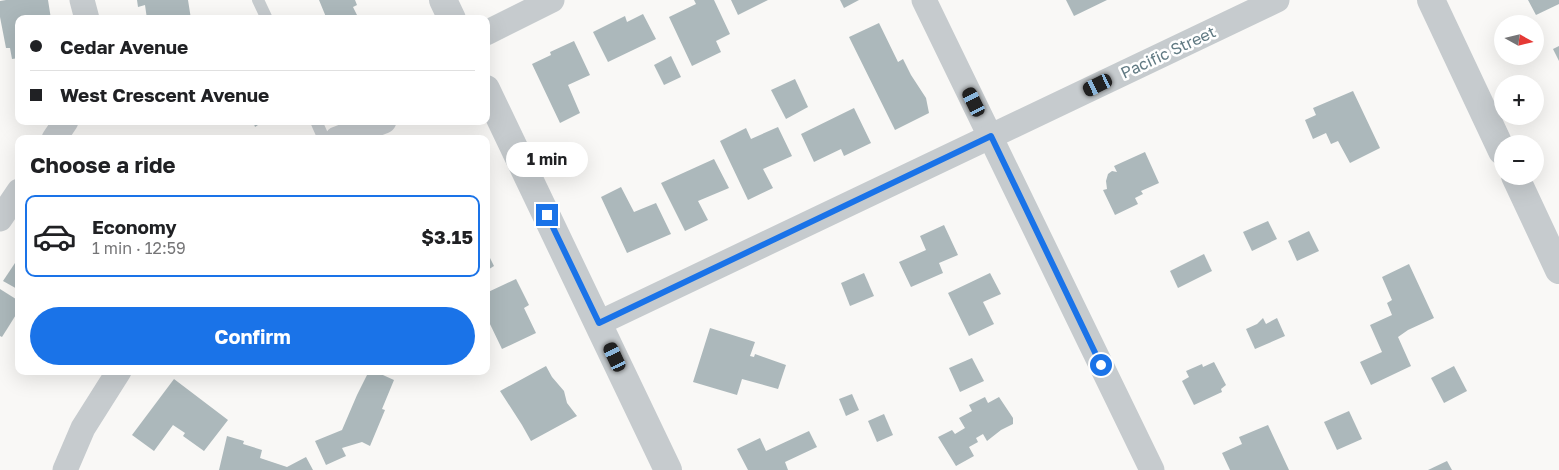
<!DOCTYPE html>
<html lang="en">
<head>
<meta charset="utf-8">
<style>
	:root { --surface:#fff; --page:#f6f6f6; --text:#202124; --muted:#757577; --line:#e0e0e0; --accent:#1a73e8 }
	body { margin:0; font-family:"Golos Text",sans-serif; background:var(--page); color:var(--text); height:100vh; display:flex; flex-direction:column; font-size:19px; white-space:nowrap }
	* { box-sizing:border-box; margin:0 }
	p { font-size:16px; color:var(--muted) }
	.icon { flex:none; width:28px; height:28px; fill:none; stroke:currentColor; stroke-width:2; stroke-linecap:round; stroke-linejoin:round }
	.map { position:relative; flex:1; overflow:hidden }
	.side { position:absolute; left:15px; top:135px; width:475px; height:240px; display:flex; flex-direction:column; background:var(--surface); border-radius:10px; box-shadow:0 5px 20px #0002 }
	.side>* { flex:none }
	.guide { position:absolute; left:15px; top:15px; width:475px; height:110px; border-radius:10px; box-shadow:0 5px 20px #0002; display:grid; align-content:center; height:110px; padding:0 15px; background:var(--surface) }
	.needle { width:32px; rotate:98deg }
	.controls { position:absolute; left:1494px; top:15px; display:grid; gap:10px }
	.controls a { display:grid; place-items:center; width:50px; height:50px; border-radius:50%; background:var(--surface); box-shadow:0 5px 20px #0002; font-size:25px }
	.end { position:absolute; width:22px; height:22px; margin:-11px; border:6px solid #1a73e8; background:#fff; box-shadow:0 0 0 2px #fff }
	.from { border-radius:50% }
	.bubble { position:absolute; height:35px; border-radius:18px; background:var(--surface); box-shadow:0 5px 20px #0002; font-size:16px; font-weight:700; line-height:35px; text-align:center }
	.car { position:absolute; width:15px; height:30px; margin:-15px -8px; border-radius:6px; box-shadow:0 0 4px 1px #0007; background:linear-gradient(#222 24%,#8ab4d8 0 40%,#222 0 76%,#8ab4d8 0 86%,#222 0) }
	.guide b { display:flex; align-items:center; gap:18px; height:48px; font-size:19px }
	.guide b+b { border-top:1px solid var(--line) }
	.guide i { width:12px; height:12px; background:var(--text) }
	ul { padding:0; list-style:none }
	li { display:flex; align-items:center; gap:15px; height:82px; margin:0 10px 8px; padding:0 5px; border:2px solid transparent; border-radius:10px }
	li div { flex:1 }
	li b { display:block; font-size:19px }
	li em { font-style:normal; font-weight:700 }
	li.current { border-color:var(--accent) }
	li>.icon { width:45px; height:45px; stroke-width:1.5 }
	h2 { padding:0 15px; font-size:22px; line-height:60px }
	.action { display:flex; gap:10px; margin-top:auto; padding:10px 15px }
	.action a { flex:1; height:58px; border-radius:30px; background:var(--accent); color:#fff; font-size:20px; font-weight:700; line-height:58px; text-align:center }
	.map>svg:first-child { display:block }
	.building { fill:#acb8bb }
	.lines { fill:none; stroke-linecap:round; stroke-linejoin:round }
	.service { stroke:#c6cbce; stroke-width:12 }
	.minor { stroke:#c6cbce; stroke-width:25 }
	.tertiary { stroke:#c6cbce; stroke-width:28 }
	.route { stroke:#1a73e8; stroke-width:6 }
	.labels { text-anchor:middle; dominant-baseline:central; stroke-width:5; stroke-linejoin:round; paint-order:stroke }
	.street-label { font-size:16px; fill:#617a83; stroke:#fff }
</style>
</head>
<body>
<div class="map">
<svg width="1559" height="470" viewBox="0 0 1559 470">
	<rect width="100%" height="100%" fill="#f9f8f6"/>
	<g class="building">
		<path d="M6,0H48L51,19H19V58L12,59L10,48H6L0,17V1Z"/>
		<path d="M137,0H188L191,19H147L145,5L138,7Z"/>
		<path d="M319,0H355L357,5L353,7L359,19H322L326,17Z"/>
		<path d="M694,0H714L730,34L716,41L721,52L692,66L669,17L696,4Z"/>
		<path d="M731,0H768L738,15Z"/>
		<path d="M840,0H859L844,8Z"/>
		<path d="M1066,0H1107L1074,16Z"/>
		<path d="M1528,0H1559V4L1536,15Z"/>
		<path d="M643,14L656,39L608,62L593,32L625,16L627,22Z"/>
		<path d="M879,23L898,62L903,59L911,75L926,98L929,113L895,130L849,37Z"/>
		<path d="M574,41L590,75L568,85L580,113L560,123L532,64L551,55L550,52Z"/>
		<path d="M1559,46V61L1553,49Z"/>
		<path d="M671,56L681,77L664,85L654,65Z"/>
		<path d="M795,79L808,107L786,119L771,90Z"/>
		<path d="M1353,91L1380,148L1350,163L1338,141L1331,144L1326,133L1313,139L1305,120L1316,115L1313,108Z"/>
		<path d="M854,108L871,143L844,156L841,149L814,162L801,134Z"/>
		<path d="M253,121H264L255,127Z"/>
		<path d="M778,127L792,156L763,169L773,188L748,200L720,141L746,128L751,139Z"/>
		<path d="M1145,152L1159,183L1141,191L1143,194L1135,198L1138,204L1115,215L1103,190L1107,189L1106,181L1108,174L1112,171L1117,172L1114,166Z"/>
		<path d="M714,159L729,188L698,201L708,220L685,231L661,183Z"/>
		<path d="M621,187L634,212L656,203L671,234L627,253L601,197Z"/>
		<path d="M1268,221L1277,239L1252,251L1243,232Z"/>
		<path d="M944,225L958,255L939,263L943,273L911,287L899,262L926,250L920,236Z"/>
		<path d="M1309,231L1319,251L1297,261L1288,241Z"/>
		<path d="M486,250L494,266L486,271Z"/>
		<path d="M1204,254L1212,271L1178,288L1170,271Z"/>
		<path d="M19,257V290L3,281Z"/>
		<path d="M1409,264L1434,318L1408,330L1398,337L1411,366L1371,385L1360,362L1382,352L1370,325L1392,315L1387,303L1392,300L1382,277Z"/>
		<path d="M864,273L874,296L850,306L841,283Z"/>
		<path d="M990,273L1001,294L983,302L994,324L969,336L948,293Z"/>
		<path d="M516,279L529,305L524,308L536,333L502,349L488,320L486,321V293Z"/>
		<path d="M0,289L19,301V310L2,337L0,336Z"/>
		<path d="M1263,318L1266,324L1277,318L1285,336L1255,349L1246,329L1257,324Z"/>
		<path d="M710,328L755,342L750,356L754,357L755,354L786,365L778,389L742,379L737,395L693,382Z"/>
		<path d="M972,358L984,381L960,392L949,368Z"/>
		<path d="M1214,362L1226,385L1221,389L1222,392L1194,405L1182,381L1189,377L1186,371L1202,364L1203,367Z"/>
		<path d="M546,366L552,377L564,391L567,403L577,416L531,441L522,425L500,391Z"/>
		<path d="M1454,366L1467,391L1444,403L1431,378Z"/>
		<path d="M369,371H374L394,380L382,409L385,410L370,446L362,442L342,448L346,456L326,465L315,441L342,430L357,395Z"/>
		<path d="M174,379L228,420L204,451L183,436L185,433L173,425L154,451L132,435Z"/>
		<path d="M852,394L859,410L846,416L839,399Z"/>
		<path d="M985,397L988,403L999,397L1013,418V424L1001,430L987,441L983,434L976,438L978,442L969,447L974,456L956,466L938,437L952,430L955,434L965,428L959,418L972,411L969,405Z"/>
		<path d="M1349,411L1362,439L1337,450L1324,422Z"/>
		<path d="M884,414L893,435L877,442L868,421Z"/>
		<path d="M1268,425L1289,470H1230L1222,453L1242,444L1239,437Z"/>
		<path d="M809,431L817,447L785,462L788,470H748L737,449L760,438L766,451Z"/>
		<path d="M227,436L244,441L243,444L262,450L260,458L287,467L306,457L313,470H219Z"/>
		<path d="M1447,461L1452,470H1428Z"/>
	</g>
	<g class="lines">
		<g class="service">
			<path d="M258,0L267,19"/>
			<path d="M316,121L324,139"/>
		</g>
		<g class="minor">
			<path d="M82,0L87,19"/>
			<path d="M924,0L1152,470"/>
			<path d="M486,33L552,0"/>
			<path d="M54,139L66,121"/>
			<path d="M337,139L384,121"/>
			<path d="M0,219L19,191"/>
			<path d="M599,323L1277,0"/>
			<path d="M65,470L83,428L119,371"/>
		</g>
		<g class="tertiary">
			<path d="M443,0L452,19"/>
			<path d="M1431,0L1502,151"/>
			<path d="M486,89L668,470"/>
			<path d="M1515,176L1559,270"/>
		</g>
	</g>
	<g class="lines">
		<path class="route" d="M547,215L599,323L991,136L1101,365"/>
	</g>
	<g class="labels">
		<g class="street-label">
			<text transform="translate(1168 52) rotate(-25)">Pacific Street</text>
		</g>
	</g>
</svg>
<div class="controls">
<a><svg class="needle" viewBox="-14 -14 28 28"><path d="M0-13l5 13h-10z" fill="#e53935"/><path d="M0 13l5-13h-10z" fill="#757577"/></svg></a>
<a>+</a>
<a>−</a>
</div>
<i class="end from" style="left:1101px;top:365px"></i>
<i class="end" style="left:547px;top:215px"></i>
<div class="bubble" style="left:506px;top:142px;width:82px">1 min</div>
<i class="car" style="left:1098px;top:85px;rotate:244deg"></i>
<i class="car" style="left:974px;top:102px;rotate:334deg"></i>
<i class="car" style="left:615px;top:357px;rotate:335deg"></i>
<div class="guide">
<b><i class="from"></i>Cedar Avenue</b>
<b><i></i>West Crescent Avenue</b>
</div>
<section class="side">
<h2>Choose a ride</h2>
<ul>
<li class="current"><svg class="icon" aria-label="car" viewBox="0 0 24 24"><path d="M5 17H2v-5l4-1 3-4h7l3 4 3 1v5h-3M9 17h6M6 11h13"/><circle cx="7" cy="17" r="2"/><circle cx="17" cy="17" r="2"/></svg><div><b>Economy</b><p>1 min · 12:59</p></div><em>$3.15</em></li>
</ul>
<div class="action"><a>Confirm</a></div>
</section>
</div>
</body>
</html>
